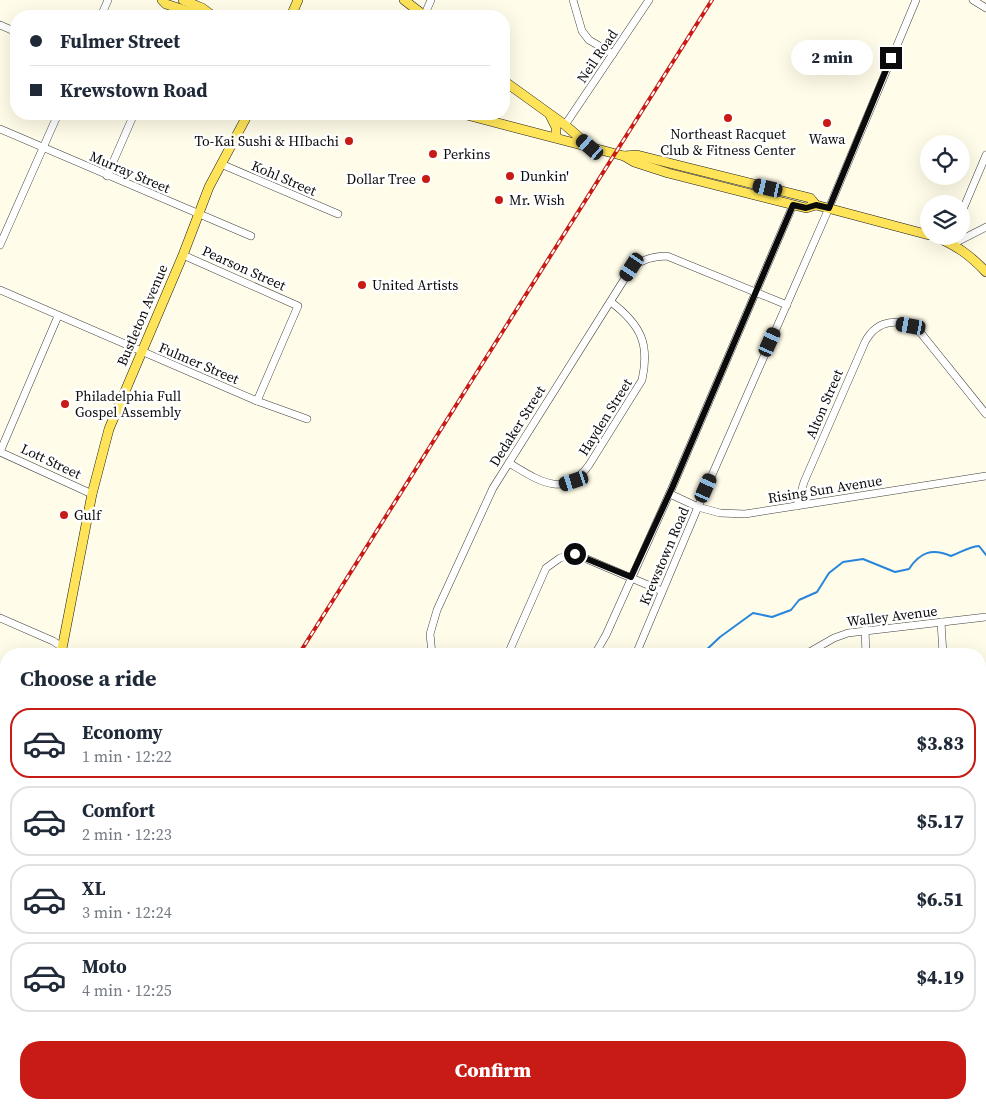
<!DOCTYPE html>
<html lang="en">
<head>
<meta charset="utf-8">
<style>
	:root { --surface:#fff; --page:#f6f6f7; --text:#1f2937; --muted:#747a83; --line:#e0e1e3; --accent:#c81b16 }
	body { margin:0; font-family:"Source Serif 4",serif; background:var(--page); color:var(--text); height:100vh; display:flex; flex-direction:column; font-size:19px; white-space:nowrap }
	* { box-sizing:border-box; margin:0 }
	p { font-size:16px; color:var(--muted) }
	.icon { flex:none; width:28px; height:28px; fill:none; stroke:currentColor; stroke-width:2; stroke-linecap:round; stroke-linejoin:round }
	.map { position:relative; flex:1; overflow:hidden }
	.drawer { position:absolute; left:0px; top:648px; width:986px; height:461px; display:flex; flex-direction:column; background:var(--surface); border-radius:20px 20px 0 0; box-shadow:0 5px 20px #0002 }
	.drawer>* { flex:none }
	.hud { position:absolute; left:10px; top:10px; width:500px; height:110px; border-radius:20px; box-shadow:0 5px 20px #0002; display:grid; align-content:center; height:110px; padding:0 20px; background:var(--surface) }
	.tools { position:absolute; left:920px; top:135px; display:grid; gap:10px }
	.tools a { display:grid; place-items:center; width:50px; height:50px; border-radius:50%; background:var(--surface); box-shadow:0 5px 20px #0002; font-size:25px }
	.end { position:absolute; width:22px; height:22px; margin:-11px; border:6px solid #0b0b0b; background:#fff; box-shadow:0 0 0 2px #fff }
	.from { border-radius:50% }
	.bubble { position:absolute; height:35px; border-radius:18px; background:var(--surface); box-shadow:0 5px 20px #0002; font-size:16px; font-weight:800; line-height:35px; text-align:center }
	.car { position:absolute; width:15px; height:30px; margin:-15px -8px; border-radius:6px; box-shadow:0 0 4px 1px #0007; background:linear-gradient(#222 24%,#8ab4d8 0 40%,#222 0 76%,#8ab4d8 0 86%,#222 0) }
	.hud b { display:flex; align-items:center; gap:18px; height:48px; font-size:19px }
	.hud b+b { border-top:1px solid var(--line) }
	.hud i { width:12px; height:12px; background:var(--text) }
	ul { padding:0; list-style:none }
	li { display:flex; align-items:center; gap:15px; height:70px; margin:0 10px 8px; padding:0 10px; border:2px solid var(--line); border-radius:20px }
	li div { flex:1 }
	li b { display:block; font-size:19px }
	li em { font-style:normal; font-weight:800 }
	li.selected { border-color:var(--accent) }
	li>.icon { width:45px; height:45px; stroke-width:1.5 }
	h2 { padding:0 20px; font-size:22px; line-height:60px }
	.action { display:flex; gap:10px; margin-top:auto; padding:10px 20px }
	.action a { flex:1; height:58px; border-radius:20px; background:var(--accent); color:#fff; font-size:20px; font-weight:800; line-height:58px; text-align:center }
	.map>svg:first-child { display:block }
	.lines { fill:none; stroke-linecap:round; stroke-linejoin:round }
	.stream { stroke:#2785db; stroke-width:2 }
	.minor-casing { stroke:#3e3e3e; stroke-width:8 }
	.major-casing { stroke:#1c1c1c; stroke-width:10 }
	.minor { stroke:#fff; stroke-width:7 }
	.major { stroke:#ffe459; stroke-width:9 }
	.rail-casing { stroke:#c81b16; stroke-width:4 }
	.rail { stroke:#fff; stroke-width:2; stroke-dasharray:5.5; stroke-linecap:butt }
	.route { stroke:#0b0b0b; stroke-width:6 }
	.poi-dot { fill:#c81b16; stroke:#fff; stroke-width:2 }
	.labels { text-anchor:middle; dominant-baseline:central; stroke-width:5; stroke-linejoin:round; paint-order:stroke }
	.street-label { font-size:14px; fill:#0b0b0b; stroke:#fff }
	.poi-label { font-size:14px; fill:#0b0b0b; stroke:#fff; text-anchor:start }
</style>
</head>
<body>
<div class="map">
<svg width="986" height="1108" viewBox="0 0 986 1108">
	<rect width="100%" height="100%" fill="#fffce9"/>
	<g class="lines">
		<g class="stream">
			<path d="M702,654L720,637L753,613L772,617L791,610L799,600L817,592L829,573L843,562L863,559L895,572L909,569C920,552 932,548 951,556C962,552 968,547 979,546L986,555"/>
			<path d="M423,1104L424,1102"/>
		</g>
		<g class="minor-casing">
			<g id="minor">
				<path d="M573,0L582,31L589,40L613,54"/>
				<path d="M973,0L986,8"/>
				<path d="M101,16L108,0"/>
				<path d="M424,16L431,0"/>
				<path d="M0,25L16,32"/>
				<path d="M565,125L649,0"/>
				<path d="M0,129L251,236"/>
				<path d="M221,164L338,214"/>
				<path d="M107,176L134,114"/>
				<path d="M961,214L986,155"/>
				<path d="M953,244L986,227"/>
				<path d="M0,245L58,114"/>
				<path d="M183,255L298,306L257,401"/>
				<path d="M0,290L257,401L307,419"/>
				<path d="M58,316L0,452L92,494"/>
				<path d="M509,463C538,480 564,500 589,465L642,380C650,344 641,325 611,302"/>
				<path d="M670,494L698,507L720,513L745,514L986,476"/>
				<path d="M797,506L804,482L865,342C877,319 900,317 920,332L986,414"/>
				<path d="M0,618L53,641L62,647"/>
				<path d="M941,622L943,654"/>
				<path d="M865,630L866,654"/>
				<path d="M432,654L430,634L437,610L493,488L632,267C643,259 653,256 667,256L787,305"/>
				<path d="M508,654L546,568L560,558L575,554L662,591"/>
				<path d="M595,654L606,635L672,488L793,205"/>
				<path d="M636,654L698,507L829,208L916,0"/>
				<path d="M806,654L834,638L848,633L986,617"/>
				<path d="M980,784L986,783"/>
				<path d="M980,865L986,864"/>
				<path d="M0,896L6,897"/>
				<path d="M980,964L982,971L986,973"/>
				<path d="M980,1060L986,1062"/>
				<path d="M364,1102L384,1108"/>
				<path d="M643,1102L655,1108"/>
				<path d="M447,1108L449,1102"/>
				<path d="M543,1108V1102"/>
				<path d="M689,1108L692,1102"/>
				<path d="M770,1108L773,1102"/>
				<path d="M848,1108L850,1102"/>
				<path d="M921,1108L924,1102"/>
			</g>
		</g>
		<g class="major-casing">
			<g id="major">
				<path d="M162,0L166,4L199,15L212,16"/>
				<path d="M183,0L202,8L213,16"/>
				<path d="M404,0L425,16"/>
				<path d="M291,16L298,0"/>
				<path d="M504,81L565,125L588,145"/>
				<path d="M463,114L624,156L634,162L668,173L806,208L816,205L929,235"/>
				<path d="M550,115L556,127V137"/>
				<path d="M624,156L637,155L810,198L816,205"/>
				<path d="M934,236C956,245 970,255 986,272"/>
				<path d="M61,654L92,494L109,429L183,255L209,187L248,114"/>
				<path d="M0,978L6,939"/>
				<path d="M0,1016L6,1062"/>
				<path d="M12,1102L13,1108"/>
			</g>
		</g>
		<use href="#minor" class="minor"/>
		<use href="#major" class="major"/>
		<g class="rail-casing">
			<g id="rail">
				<path d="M299,654L712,0"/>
				<path d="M14,1108L17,1102"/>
			</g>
		</g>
		<use href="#rail" class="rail"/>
	</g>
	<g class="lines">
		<path class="route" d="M575,554L631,577L672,488L793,205L806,208L816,205L829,208L891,58"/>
	</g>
	<g class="poi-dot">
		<circle cx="728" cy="118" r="5"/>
		<circle cx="827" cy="123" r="5"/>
		<circle cx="349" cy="141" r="5"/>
		<circle cx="433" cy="154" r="5"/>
		<circle cx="510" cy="176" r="5"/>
		<circle cx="426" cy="179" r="5"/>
		<circle cx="499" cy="200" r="5"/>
		<circle cx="362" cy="285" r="5"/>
		<circle cx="65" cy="404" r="5"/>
		<circle cx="64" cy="515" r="5"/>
	</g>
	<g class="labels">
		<g class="street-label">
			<text transform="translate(597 56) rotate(-56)">Neil Road</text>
			<text transform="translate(130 172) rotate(23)">Murray Street</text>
			<text transform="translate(284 178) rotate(23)">Kohl Street</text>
			<text transform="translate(244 268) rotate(24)">Pearson Street</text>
			<text transform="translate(142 315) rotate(-67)">Bustleton Avenue</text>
			<text transform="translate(199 363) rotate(23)">Fulmer Street</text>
			<text transform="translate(824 404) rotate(-67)">Alton Street</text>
			<text transform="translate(605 417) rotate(-58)">Hayden Street</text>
			<text transform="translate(517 426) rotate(-58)">Dedaker Street</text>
			<text transform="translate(51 461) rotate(25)">Lott Street</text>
			<text transform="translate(825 489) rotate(-9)">Rising Sun Avenue</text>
			<text transform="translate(664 556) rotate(-67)">Krewstown Road</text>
			<text transform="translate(892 616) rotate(-7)">Walley Avenue</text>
		</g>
		<g class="poi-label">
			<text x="728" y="134" text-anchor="middle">Northeast Racquet<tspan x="728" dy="16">Club &amp; Fitness Center</tspan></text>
			<text x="827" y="139" text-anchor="middle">Wawa</text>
			<text x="339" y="141" text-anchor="end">To-Kai Sushi &amp; HIbachi</text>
			<text x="443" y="154">Perkins</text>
			<text x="520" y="176">Dunkin'</text>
			<text x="416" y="179" text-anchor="end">Dollar Tree</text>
			<text x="509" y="200">Mr. Wish</text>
			<text x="372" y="285">United Artists</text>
			<text x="75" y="396">Philadelphia Full<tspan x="75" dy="16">Gospel Assembly</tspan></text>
			<text x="74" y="515">Gulf</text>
		</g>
	</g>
</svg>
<div class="tools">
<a><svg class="icon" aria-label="locate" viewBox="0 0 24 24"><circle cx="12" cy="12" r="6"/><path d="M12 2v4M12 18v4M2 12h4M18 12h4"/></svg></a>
<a><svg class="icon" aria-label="layers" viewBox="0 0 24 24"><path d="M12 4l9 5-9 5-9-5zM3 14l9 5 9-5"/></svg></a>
</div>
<i class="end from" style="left:575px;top:554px"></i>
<i class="end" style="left:891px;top:58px"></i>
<div class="bubble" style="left:791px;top:40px;width:82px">2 min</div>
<i class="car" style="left:590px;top:147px;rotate:311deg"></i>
<i class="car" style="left:768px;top:188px;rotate:283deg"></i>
<i class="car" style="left:632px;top:267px;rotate:213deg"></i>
<i class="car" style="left:911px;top:326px;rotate:280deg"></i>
<i class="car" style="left:770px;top:342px;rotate:24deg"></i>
<i class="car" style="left:574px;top:481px;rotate:252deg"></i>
<i class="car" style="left:706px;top:488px;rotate:24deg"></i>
<div class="hud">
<b><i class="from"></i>Fulmer Street</b>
<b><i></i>Krewstown Road</b>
</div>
<section class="drawer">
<h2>Choose a ride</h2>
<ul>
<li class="selected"><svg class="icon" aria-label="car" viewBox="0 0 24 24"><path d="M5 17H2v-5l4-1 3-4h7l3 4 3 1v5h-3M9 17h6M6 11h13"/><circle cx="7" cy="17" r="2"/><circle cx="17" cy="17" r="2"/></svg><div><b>Economy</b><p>1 min · 12:22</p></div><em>$3.83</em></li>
<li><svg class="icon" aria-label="car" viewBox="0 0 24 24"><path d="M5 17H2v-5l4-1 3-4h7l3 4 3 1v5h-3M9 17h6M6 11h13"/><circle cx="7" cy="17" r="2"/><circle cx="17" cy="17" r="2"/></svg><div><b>Comfort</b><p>2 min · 12:23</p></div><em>$5.17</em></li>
<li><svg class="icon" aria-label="car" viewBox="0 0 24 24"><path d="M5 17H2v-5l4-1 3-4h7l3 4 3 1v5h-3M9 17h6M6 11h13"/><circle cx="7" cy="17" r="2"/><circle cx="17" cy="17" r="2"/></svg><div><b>XL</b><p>3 min · 12:24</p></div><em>$6.51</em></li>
<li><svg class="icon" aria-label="car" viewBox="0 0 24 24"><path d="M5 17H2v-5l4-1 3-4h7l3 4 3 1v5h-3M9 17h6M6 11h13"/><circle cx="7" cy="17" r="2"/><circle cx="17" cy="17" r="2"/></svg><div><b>Moto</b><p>4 min · 12:25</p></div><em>$4.19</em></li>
</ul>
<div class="action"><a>Confirm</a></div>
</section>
</div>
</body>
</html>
